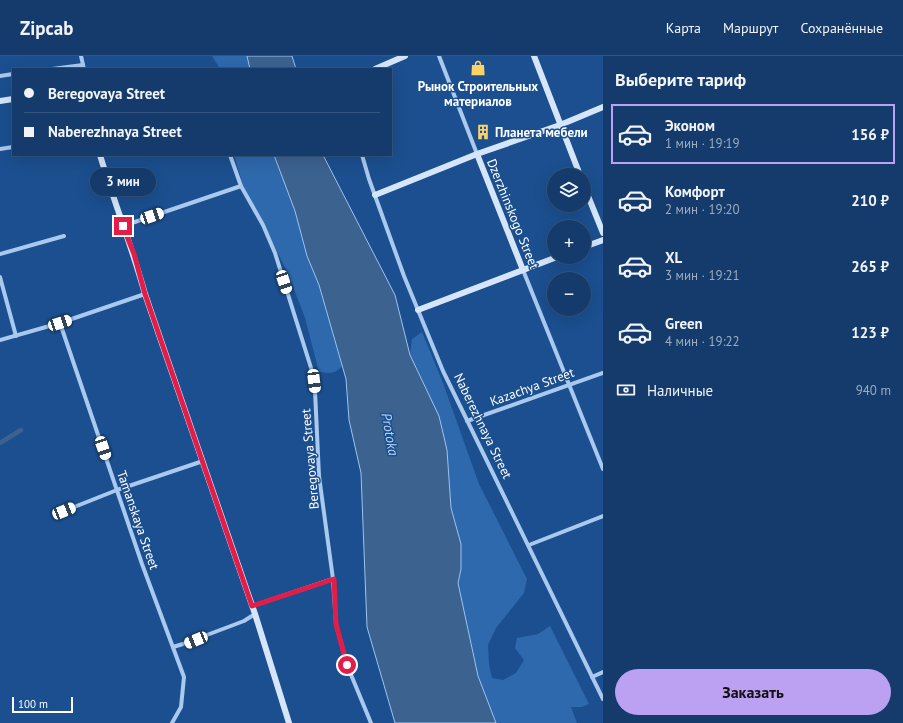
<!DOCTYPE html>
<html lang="ru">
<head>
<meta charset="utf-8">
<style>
	:root { --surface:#143b6b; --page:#1d4271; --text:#f1f3f6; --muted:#9dadc1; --line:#33557e; --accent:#bca0f2 }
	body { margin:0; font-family:"PT Sans",sans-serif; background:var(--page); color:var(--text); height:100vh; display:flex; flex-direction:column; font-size:15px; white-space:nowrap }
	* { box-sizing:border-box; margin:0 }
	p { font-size:13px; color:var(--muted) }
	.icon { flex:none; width:22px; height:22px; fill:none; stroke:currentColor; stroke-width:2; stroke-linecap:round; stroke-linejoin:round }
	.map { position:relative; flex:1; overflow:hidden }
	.details { display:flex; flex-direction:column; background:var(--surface); width:300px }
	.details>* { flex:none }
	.top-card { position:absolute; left:12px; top:12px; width:380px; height:88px; border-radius:0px; box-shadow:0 4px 16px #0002,0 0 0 1px var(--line); display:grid; align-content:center; height:88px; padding:0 12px; background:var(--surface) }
	.tools { position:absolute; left:547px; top:112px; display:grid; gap:8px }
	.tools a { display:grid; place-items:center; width:44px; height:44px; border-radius:50%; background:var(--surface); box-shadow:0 4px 16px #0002,0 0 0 1px var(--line); font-size:20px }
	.scale { position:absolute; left:12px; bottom:10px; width:61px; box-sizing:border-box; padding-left:4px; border:2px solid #fff; border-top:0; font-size:11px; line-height:14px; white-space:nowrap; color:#fff; -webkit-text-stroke:3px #1b4f8f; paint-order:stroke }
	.end { position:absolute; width:18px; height:18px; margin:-9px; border:5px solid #e11d48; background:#fff; box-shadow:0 0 0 2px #fff }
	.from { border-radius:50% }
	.bubble { position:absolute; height:28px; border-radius:14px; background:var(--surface); box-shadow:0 4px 16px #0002,0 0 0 1px var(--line); font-size:13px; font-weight:800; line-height:28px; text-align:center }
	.car { position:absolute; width:12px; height:24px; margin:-12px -6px; border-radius:5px; box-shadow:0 0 3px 1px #0007; background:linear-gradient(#fff 24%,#345 0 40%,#fff 0 76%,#345 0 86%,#fff 0) }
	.top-card b { display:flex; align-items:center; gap:14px; height:38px; font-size:15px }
	.top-card b+b { border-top:1px solid var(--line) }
	.top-card i { width:10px; height:10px; background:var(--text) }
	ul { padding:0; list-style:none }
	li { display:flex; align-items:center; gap:12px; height:60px; margin:0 8px 6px; padding:0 4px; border:2px solid transparent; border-radius:0px }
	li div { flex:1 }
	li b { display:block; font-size:15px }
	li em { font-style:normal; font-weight:800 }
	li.selected { border-color:var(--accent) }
	li>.icon { width:36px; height:36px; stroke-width:1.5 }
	h2 { padding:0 12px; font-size:18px; line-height:48px }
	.pay { display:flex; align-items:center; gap:10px; height:44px; padding:0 12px; font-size:15px }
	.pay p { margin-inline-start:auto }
	.action { display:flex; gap:8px; margin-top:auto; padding:8px 12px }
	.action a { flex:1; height:46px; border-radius:24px; background:var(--accent); color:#111; font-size:16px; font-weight:800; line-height:46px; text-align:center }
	header { display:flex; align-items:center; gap:24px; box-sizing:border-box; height:56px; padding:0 20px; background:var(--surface); border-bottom:1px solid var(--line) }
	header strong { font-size:19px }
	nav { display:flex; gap:22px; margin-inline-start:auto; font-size:14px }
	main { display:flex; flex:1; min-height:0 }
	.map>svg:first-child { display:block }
	.green { fill:#2e69ad }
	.water { fill:#3c6290; stroke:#9cc4f0 }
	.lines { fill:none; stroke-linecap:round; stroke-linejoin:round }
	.canal { stroke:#3c6290; stroke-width:4.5 }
	.street { stroke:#a9c9ee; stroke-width:4 }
	.secondary { stroke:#d6e6fa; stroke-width:6 }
	.route { stroke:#e11d48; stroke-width:5 }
	.labels { text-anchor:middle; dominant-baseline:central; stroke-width:3; stroke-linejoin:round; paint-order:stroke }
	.poi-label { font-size:13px; font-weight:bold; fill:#fff; stroke:#1b4f8f }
	.street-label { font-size:13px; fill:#fff; stroke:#1b4f8f }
	.water-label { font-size:14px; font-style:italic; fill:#b5d3f5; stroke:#1b4f8f }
</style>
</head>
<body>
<header>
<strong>Zipcab</strong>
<nav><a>Карта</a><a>Маршрут</a><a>Сохранённые</a></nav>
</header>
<main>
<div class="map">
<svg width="603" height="667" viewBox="0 0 603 667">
	<rect width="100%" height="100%" fill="#1b4f8f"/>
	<g class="green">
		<path d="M212,0H247L250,13H220Z"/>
		<path d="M234,99H274L295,155L307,200L319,229L342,310C334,319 330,317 319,316L305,262L287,215L243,129Z"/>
		<path d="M422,276L443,327L479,428L527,523L524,537L496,572L488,589L489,608L492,622L503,624L516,617L524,604L515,592L517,582L538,578L550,570L589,648L582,651H571L577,667H496L478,620L457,526L461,513V488L451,452L447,394L439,361L410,299L412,283Z"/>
	</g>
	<g class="water">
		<path d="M247,0H292L296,13H250Z"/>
		<path d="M274,99H323L395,239L410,299L439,360L447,394L451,452L461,488V513L458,527L478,620L496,667H395L367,571L361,417L349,364L346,323L319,229L307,200L295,155Z"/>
	</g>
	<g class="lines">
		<path class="canal" d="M0,387L21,374"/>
		<g class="street">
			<path d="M81,0L84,13"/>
			<path d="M439,0L477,98"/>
			<path d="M52,13L83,9"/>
			<path d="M0,20L13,18"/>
			<path d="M0,93L13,91"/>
			<path d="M230,99L241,130L263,169L275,197L312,315L315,335L319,420L333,523L336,568L347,609L371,667"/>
			<path d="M362,99L369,123L404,220L443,315L603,643"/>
			<path d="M123,170L241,130"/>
			<path d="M0,198L64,180"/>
			<path d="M523,214L603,413"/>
			<path d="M0,221L16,280"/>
			<path d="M60,267L142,508L184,621L181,651L172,667"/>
			<path d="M0,284L60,267L145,238"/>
			<path d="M467,365L603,317"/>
			<path d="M64,455L117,434L203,405"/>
			<path d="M529,489L603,460"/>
			<path d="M252,550L333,523"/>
			<path d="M173,591L183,588L244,565L255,558"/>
			<path d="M592,621L603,616"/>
		</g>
		<g class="secondary">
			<path d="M534,0L580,119"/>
			<path d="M375,13L405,0"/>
			<path d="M0,45L13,43"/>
			<path d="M477,98L523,214"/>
			<path d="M100,99C114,146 132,191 145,238L255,558L289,667"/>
			<path d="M584,130L603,177"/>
			<path d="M375,139L477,98L560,69L603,51"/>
			<path d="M584,191L603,184"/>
			<path d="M418,254L557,201"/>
		</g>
	</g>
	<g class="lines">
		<path class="route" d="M123,170L134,198L145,238L252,550L334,523L336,568L347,609"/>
	</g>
	<defs>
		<g id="shop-bare" transform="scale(1.2)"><path d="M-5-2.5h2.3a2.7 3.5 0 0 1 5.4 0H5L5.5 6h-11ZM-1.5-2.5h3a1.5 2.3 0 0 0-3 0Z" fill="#ffd166" stroke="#1b4f8f" stroke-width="2.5" paint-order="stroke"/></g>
		<g id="building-bare" transform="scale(1.2)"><path d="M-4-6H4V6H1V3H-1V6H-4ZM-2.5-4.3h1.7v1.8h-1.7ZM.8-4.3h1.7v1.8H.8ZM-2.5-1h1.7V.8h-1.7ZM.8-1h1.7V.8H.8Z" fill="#ffd166" stroke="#1b4f8f" stroke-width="2.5" paint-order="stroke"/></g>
	</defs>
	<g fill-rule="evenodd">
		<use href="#shop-bare" x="478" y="12"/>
		<use href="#building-bare" x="483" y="76"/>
	</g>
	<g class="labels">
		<g class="poi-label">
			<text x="478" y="30">Рынок Строительных<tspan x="478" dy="15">материалов</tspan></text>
			<text x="495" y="76" text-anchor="start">Планета мебели</text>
		</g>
		<g class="street-label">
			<text transform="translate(513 158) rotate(68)">Dzerzhinskogo Street</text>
			<text transform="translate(532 331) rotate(-20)">Kazachya Street</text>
			<text transform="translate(483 370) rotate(64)">Naberezhnaya Street</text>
			<text transform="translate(310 403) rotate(-95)">Beregovaya Street</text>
			<text transform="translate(138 464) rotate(71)">Tamanskaya Street</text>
		</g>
		<g class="water-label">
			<text transform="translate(390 378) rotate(80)">Protoka</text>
		</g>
	</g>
</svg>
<div class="tools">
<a><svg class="icon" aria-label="layers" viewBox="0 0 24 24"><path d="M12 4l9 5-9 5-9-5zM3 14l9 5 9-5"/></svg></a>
<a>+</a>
<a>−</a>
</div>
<div class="scale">100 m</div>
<i class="end from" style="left:347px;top:609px"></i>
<i class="end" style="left:123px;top:170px"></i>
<div class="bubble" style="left:90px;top:112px;width:66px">3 мин</div>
<i class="car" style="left:152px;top:160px;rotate:71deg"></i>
<i class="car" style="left:284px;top:226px;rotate:162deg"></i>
<i class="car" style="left:60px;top:267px;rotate:72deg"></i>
<i class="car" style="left:314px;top:325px;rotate:173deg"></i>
<i class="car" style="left:103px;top:392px;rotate:161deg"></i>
<i class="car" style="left:64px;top:455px;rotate:68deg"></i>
<i class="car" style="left:196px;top:584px;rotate:248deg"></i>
<div class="top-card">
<b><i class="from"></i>Beregovaya Street</b>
<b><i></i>Naberezhnaya Street</b>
</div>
</div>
<section class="details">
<h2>Выберите тариф</h2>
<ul>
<li class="selected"><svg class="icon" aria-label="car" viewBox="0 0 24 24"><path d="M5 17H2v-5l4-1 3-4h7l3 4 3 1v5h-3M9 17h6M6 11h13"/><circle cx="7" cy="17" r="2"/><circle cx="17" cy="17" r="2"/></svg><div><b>Эконом</b><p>1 мин · 19:19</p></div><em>156 ₽</em></li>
<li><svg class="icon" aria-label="car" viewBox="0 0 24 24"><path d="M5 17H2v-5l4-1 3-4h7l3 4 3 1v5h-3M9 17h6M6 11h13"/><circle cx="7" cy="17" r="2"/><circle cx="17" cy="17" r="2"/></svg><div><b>Комфорт</b><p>2 мин · 19:20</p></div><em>210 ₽</em></li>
<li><svg class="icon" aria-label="car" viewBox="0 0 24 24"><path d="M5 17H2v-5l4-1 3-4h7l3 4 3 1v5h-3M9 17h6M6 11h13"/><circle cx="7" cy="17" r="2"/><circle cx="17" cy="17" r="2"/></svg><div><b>XL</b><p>3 мин · 19:21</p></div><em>265 ₽</em></li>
<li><svg class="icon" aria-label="car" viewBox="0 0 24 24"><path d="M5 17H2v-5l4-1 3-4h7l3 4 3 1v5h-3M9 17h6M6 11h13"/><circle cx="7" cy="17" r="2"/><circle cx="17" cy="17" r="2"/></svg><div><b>Green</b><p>4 мин · 19:22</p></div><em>123 ₽</em></li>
</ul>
<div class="pay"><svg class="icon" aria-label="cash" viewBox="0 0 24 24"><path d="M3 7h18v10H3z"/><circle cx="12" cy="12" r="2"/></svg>Наличные<p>940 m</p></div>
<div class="action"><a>Заказать</a></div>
</section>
</main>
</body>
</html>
